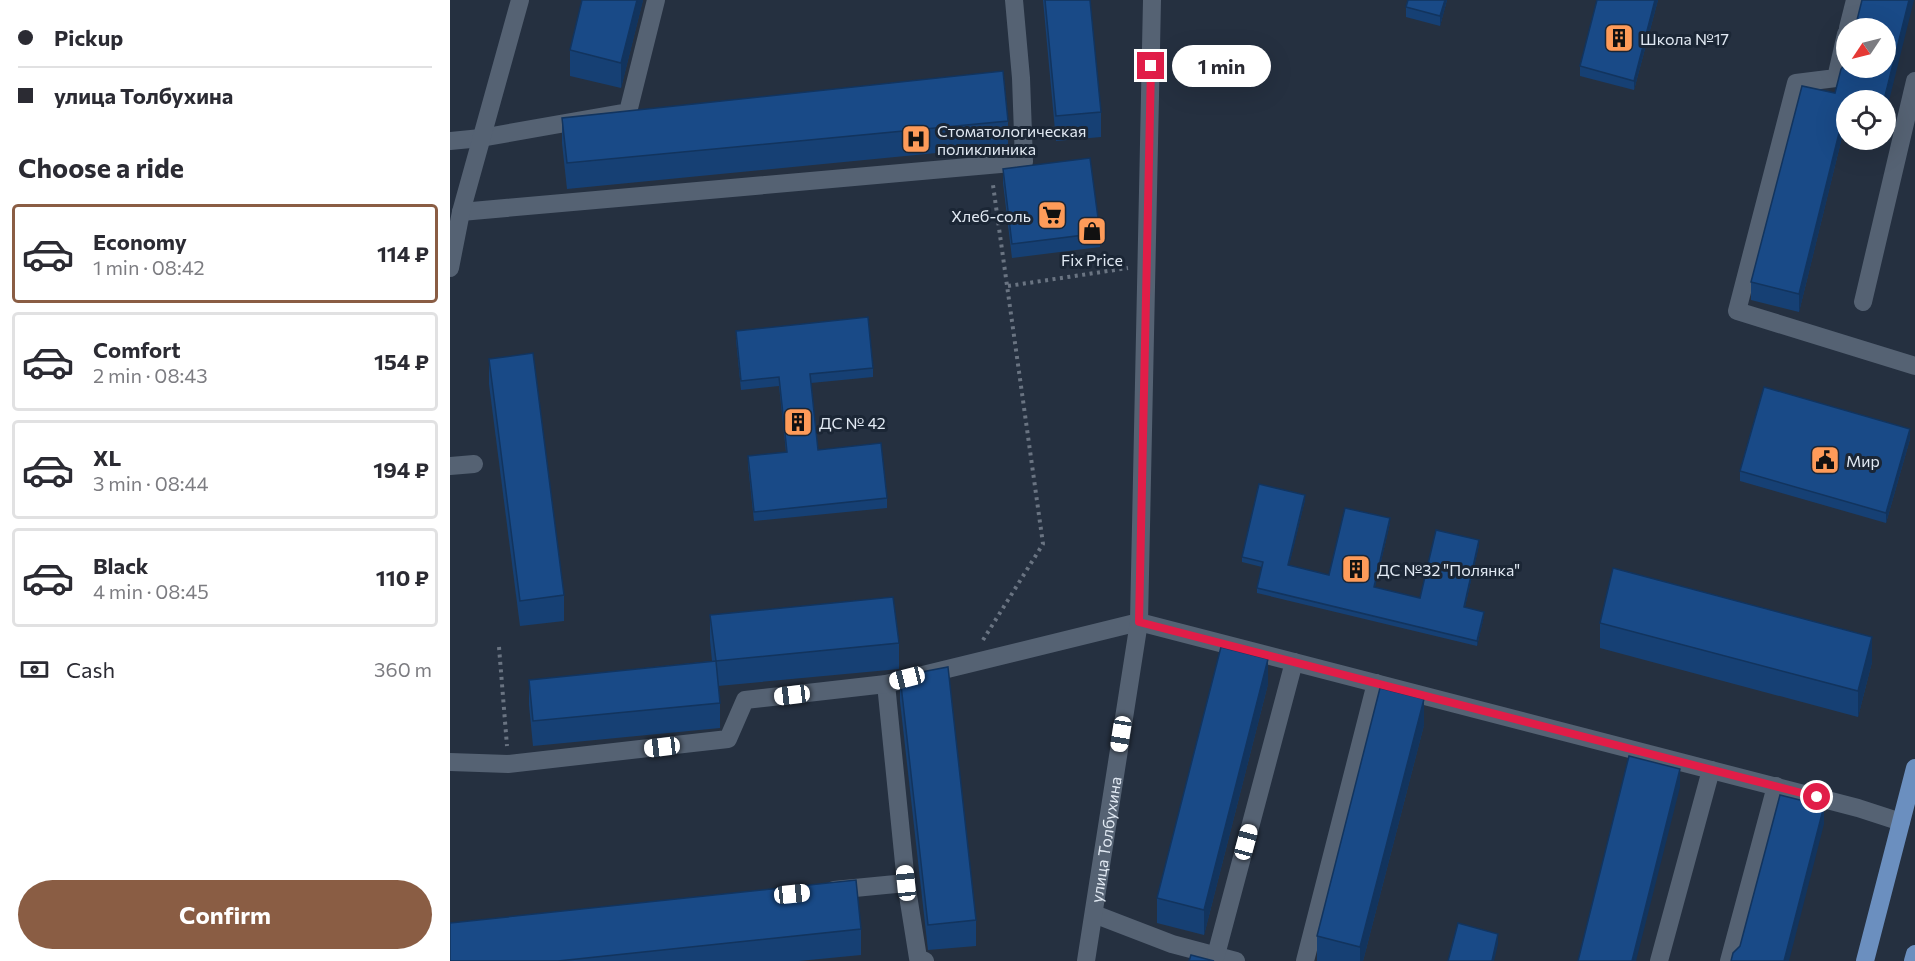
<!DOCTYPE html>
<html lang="en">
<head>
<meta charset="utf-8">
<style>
	:root { --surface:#fff; --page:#f7f7f7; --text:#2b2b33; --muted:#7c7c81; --line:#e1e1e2; --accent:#8a5d44 }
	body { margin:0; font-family:Commissioner,sans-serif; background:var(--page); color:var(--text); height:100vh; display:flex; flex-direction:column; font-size:22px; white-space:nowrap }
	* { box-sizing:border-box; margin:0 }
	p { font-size:20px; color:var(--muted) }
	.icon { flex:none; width:33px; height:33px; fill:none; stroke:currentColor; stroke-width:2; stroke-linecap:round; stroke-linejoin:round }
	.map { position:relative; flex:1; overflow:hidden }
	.panel { display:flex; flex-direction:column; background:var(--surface); width:450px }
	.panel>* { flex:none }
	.guide { display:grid; align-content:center; height:132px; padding:0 18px; background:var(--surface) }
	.needle { width:39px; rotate:235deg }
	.fabs { position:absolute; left:1386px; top:18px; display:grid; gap:12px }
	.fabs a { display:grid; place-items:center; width:60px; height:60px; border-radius:50%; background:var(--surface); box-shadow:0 6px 24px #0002; font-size:30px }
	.end { position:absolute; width:27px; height:27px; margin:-14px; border:8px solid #e11d48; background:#fff; box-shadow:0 0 0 3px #fff }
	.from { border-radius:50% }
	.bubble { position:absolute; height:42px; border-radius:21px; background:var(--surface); box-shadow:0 6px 24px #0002; font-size:20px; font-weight:700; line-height:42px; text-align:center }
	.car { position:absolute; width:18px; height:36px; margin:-18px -9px; border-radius:8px; box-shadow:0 0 4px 2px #0007; background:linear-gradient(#fff 24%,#345 0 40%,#fff 0 76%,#345 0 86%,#fff 0) }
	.guide b { display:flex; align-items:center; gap:21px; height:57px; font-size:22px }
	.guide b+b { border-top:2px solid var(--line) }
	.guide i { width:15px; height:15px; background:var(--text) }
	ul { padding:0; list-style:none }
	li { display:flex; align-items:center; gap:18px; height:99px; margin:0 12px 9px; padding:0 6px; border:3px solid var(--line); border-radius:6px }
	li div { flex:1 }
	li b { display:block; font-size:22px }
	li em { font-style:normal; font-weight:700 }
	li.on { border-color:var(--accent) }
	li>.icon { width:54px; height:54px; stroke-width:1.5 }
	h2 { padding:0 18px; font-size:27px; line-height:72px }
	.pay { display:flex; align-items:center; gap:15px; height:66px; padding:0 18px; font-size:22px }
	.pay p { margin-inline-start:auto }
	.cta { display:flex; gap:12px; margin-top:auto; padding:12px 18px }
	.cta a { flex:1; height:69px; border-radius:36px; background:var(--accent); color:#fff; font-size:24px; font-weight:700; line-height:69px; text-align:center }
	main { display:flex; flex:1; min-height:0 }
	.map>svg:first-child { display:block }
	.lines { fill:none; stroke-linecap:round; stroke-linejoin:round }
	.path { stroke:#6a7482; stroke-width:4; stroke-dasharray:3 4.5; stroke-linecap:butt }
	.minor { stroke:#556273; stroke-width:18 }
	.major { stroke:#6b8fbf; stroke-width:18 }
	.wall { fill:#164074 }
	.shaded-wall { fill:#12345e }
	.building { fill:#194a87; stroke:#12345e; stroke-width:1.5 }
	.route { stroke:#e11d48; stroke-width:8 }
	.labels { text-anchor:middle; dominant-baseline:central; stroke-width:6; stroke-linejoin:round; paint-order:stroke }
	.poi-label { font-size:16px; fill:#e1e9f3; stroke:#1b2635; text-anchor:start }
	.street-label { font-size:16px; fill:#e1e9f3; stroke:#1b2635 }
</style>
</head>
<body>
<main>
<section class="panel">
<div class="guide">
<b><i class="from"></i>Pickup</b>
<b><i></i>улица Толбухина</b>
</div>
<h2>Choose a ride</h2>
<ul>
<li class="on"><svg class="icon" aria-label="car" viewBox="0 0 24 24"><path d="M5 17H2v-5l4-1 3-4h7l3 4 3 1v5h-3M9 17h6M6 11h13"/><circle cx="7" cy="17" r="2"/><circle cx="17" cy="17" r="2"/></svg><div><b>Economy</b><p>1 min · 08:42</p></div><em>114 ₽</em></li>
<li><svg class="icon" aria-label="car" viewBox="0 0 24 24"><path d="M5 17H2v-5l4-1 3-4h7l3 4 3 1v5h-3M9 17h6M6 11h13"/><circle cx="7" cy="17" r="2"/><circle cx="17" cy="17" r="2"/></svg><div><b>Comfort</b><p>2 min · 08:43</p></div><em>154 ₽</em></li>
<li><svg class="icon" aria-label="car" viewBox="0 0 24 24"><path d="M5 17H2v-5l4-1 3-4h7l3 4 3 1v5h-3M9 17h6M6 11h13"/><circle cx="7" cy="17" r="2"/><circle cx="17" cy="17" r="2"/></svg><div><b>XL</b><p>3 min · 08:44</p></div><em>194 ₽</em></li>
<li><svg class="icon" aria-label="car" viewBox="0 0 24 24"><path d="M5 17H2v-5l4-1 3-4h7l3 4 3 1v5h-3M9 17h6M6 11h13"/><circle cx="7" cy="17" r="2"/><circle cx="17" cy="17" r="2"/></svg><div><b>Black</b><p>4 min · 08:45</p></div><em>110 ₽</em></li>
</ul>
<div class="pay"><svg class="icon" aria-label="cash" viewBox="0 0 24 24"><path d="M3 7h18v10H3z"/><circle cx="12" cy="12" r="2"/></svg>Cash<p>360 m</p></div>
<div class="cta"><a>Confirm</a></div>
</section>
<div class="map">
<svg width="1465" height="961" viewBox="0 0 1465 961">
	<rect width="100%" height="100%" fill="#253040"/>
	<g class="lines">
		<g class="path">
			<path d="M558,286L678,268"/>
			<path d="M533,640L593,544L543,185"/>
			<path d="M49,647L57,746"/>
		</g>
		<g class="minor">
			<path d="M1398,28L1405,0"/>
			<path d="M1396,34L1386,78L1346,83L1287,311L1465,366"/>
			<path d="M0,141L31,138L178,112L206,0"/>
			<path d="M11,212L574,162L571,78L564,0"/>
			<path d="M0,268L11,212L70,0"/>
			<path d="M1413,302L1465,81"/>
			<path d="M0,466L24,464"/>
			<path d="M436,684L456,883L468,958L475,961"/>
			<path d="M0,762L58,764L278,739L295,700L436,684L689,622L1408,808L1451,822"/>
			<path d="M384,890L456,883"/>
			<path d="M644,914L722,944L786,961"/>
			<path d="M766,955L844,662"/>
			<path id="s1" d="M636,961L689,622L702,0"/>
			<path d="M855,961L926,683"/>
			<path d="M1209,961L1261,770"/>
			<path d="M1279,961L1326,786"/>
		</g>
		<g class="major">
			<path d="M1415,961L1465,768"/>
			<path d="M1463,961L1465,954"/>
		</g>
	</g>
	<g class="wall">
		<path d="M193,0L171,88L120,76V50Z"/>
		<path d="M593,0H640L651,112V137L606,141Z"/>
		<path d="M958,0H997L990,26L956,17V7Z"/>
		<path d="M1147,0H1208L1184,90L1130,76V66Z"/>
		<path d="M1385,93L1436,100H1396V121L1349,312L1301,300V282Z"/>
		<path d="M112,118L558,121V146L117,189L112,143Z"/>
		<path d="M553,169L650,233V247L562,258L553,183Z"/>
		<path d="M286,331L423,368V377L361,383L368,450L437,498V508L304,521L298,465V456L336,452L329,386L291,390L286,340Z"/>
		<path d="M39,359L114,595V621L70,626L39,384Z"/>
		<path d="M1460,439L1436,523L1290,481V471Z"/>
		<path d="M855,500L839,565L879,575L940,523L925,587L970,598L1029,545L1015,607L1034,616L1027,646L807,593V588L812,567L792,562V557Z"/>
		<path d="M260,615L449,643V669L268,686L270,703V728L83,746L79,705V680L262,661L260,640Z"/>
		<path d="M1150,623L1422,662L1408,717L1150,648Z"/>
		<path d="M450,676L526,920V946L478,950L450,701Z"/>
		<path d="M818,684L754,935L707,923V898Z"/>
		<path d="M974,725L913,961H867V936Z"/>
		<path d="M411,929V955L349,961H0Z"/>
	</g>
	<g class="shaded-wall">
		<path d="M187,0H193L171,88V63Z"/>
		<path d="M995,0H997L990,26V16Z"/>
		<path d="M1205,0H1208L1184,90V81Z"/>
		<path d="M1459,0H1464L1436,113V100H1434Z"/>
		<path d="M1396,103V121L1349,312V294Z"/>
		<path d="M1460,429V439L1436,523V513Z"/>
		<path d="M855,495V500L838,570V565Z"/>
		<path d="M940,518V523L924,591V587Z"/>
		<path d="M1029,540V545L1014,611V607Z"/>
		<path d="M1034,612V616L1027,646V641Z"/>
		<path d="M1422,637V662L1408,717V691Z"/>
		<path d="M818,659V684L754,935V910Z"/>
		<path d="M974,699V725L913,961H910V947Z"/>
		<path d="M1230,769V787L1186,961H1182Z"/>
		<path d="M1374,806V824L1339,961H1334Z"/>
		<path d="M1048,934V944L1044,961H1042Z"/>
	</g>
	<g class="building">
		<path d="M132,0H187L171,63L120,50Z"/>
		<path d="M595,0H640L651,112L606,116Z"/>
		<path d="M958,0H995L990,16L956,7Z"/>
		<path d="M1147,0H1205L1184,81L1130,66Z"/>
		<path d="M1412,0H1459L1434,100H1413L1398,97L1349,294L1301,282L1352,86L1385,93L1391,69L1396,63V68H1436V28H1405Z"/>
		<path d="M553,71L558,121L117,163L112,118Z"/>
		<path d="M640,158L650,233L562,244L553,169Z"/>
		<path d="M418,317L423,368L360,374L368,450L431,443L437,498L304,512L298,456L337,452L329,377L291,381L286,331Z"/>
		<path d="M83,353L114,595L70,601L39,359Z"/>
		<path d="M1314,387L1460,429L1436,513L1290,471Z"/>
		<path d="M809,484L855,495L838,565L879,575L895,508L940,518L924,587L970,598L986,530L1029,540L1014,607L1034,612L1027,641L807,588L813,562L792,557Z"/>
		<path d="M1163,568L1422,637L1408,691L1150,623Z"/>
		<path d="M443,597L449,643L266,661L260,615Z"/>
		<path d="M771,647L818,659L754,910L707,898Z"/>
		<path d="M266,661L270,703L83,721L79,680Z"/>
		<path d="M498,667L526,920L478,925L450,676Z"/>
		<path d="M930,688L974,699L910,947L867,936Z"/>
		<path d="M1179,756L1230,769L1182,961H1128Z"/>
		<path d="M1330,795L1374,806L1334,961H1281L1283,953L1290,946Z"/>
		<path d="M406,880L411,929L108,961H0V923Z"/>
		<path d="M1008,923L1048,934L1042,961H998Z"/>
		<path d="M741,955L764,961H739Z"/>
	</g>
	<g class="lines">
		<path class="route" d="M701,66L689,622L1367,797"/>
	</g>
	<defs>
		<g id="building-square" transform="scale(1.5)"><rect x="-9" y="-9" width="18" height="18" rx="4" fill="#fe9b59" stroke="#1b2635"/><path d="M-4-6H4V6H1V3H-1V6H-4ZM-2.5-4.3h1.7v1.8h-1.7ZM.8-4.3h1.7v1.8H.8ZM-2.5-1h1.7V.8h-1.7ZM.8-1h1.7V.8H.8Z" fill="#111"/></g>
		<g id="hospital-square" transform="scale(1.5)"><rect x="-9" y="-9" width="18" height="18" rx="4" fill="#fe9b59" stroke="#1b2635"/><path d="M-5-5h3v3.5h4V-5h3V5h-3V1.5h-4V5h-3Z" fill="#111"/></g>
		<g id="supermarket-square" transform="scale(1.5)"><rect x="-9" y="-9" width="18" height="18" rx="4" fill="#fe9b59" stroke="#1b2635"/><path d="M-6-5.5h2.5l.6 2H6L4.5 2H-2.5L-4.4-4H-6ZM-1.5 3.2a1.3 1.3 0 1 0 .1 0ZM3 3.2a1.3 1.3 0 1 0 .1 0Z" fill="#111"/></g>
		<g id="shop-square" transform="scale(1.5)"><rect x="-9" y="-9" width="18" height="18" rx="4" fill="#fe9b59" stroke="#1b2635"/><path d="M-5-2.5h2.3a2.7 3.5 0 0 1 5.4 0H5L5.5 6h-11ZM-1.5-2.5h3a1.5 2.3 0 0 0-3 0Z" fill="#111"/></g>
		<g id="civic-square" transform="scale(1.5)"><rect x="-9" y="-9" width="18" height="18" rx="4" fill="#fe9b59" stroke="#1b2635"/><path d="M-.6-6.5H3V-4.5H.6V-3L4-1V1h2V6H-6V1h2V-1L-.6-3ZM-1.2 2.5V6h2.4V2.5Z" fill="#111"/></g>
	</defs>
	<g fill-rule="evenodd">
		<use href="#building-square" x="1169" y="38"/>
		<use href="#hospital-square" x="466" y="139"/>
		<use href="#supermarket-square" x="602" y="215"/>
		<use href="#shop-square" x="642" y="231"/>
		<use href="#building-square" x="348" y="422"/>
		<use href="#civic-square" x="1375" y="460"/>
		<use href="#building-square" x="906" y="569"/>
	</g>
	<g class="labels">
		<g class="poi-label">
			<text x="1190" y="38">Школа №17</text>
			<text x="487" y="130">Стоматологическая<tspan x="487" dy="18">поликлиника</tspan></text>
			<text x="581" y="215" text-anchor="end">Хлеб-соль</text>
			<text x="642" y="259" text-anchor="middle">Fix Price</text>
			<text x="369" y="422">ДС № 42</text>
			<text x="1396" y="460">Мир</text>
			<text x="927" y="569">ДС №32 "Полянка"</text>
		</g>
		<g class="street-label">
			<text stroke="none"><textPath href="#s1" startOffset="123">улица Толбухина</textPath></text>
		</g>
	</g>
</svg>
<div class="fabs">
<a><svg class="needle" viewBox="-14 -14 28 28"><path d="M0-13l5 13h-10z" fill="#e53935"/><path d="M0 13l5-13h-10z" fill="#7c7c81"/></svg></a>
<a><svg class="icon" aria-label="locate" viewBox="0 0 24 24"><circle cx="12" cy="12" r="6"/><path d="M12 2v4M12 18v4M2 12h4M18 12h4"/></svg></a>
</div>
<i class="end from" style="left:1367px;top:797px"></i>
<i class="end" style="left:701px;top:66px"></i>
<div class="bubble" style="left:722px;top:45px;width:99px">1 min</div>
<i class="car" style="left:457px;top:678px;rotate:256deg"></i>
<i class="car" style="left:342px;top:695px;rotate:263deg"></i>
<i class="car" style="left:671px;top:734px;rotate:189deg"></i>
<i class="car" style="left:212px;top:747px;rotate:263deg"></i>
<i class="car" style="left:796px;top:842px;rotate:15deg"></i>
<i class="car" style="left:456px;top:883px;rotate:354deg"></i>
<i class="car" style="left:342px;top:894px;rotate:84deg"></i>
</div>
</main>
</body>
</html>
